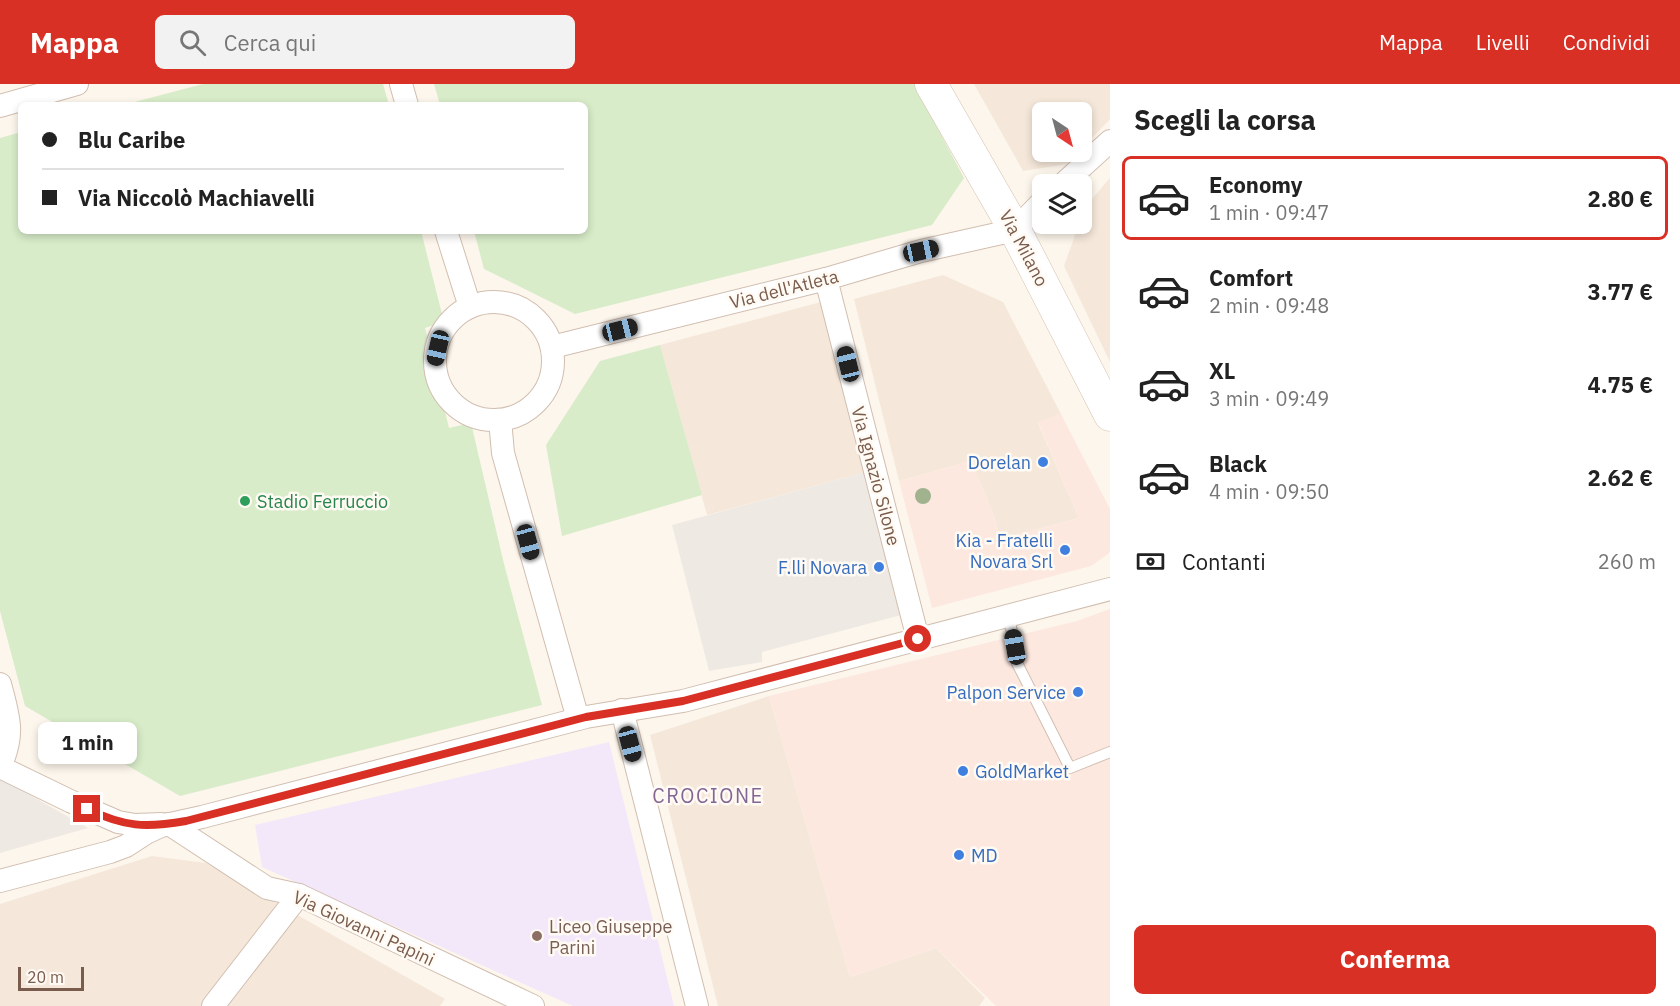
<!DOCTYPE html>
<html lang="it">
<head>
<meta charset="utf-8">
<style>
	:root { --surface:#fff; --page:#f2f2f2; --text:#222; --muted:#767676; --line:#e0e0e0; --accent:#d93025 }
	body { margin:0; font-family:"IBM Plex Sans",sans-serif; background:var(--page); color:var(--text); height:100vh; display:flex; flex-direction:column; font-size:22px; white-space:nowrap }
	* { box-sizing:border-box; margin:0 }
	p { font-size:20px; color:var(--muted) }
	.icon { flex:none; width:33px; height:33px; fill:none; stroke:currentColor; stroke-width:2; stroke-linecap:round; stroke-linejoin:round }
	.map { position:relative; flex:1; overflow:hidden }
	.panel { display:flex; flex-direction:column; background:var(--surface); width:570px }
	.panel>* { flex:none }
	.hud { position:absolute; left:18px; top:18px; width:570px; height:132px; border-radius:9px; box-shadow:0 3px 9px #0003; display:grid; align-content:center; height:132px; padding:0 24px; background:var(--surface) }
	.needle { width:39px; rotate:144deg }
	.controls { position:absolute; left:1032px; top:18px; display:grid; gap:12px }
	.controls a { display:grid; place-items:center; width:60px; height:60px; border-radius:9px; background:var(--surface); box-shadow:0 3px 9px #0003; font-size:30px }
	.scale { position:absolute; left:18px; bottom:15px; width:66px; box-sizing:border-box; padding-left:6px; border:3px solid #7a5c4d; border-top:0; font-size:16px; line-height:21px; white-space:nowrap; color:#7a5c4d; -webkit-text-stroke:4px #fffaf3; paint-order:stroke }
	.end { position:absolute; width:27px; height:27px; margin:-14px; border:8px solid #d93025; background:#fff; box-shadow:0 0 0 3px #fff }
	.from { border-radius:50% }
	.bubble { position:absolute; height:42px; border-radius:9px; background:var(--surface); box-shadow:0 3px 9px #0003; font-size:20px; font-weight:700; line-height:42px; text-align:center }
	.car { position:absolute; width:18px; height:36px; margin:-18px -9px; border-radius:8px; box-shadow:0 0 4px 2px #0007; background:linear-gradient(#222 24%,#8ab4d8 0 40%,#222 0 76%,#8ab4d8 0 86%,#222 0) }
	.hud b { display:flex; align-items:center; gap:21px; height:57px; font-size:22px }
	.hud b+b { border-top:2px solid var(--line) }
	.hud i { width:15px; height:15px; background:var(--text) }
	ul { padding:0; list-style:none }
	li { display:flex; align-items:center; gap:18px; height:84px; margin:0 12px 9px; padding:0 12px; border:3px solid transparent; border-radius:9px }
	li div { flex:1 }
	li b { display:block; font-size:22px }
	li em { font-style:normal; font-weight:700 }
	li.on { border-color:var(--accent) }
	li>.icon { width:54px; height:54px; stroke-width:1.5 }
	h2 { padding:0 24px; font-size:27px; line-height:72px }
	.pay { display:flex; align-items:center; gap:15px; height:66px; padding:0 24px; font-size:22px }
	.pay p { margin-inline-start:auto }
	.button { display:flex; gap:12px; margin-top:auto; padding:12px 24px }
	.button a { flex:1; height:69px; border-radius:9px; background:var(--accent); color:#fff; font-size:24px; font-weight:700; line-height:69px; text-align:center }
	header { display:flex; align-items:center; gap:36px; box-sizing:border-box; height:84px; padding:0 30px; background:var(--accent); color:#fff }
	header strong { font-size:28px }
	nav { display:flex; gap:33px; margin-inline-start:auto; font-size:21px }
	.search { width:420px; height:54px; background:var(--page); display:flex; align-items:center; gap:15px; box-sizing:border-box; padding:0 21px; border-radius:9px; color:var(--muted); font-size:22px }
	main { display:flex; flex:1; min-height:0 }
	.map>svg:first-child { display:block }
	.residential { fill:#f5e8da }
	.commercial { fill:#fde8e0 }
	.industrial { fill:#efe9e4 }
	.education { fill:#f3e8fa }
	.green { fill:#d8ecc9 }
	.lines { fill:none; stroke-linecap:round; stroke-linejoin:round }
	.lane-casing { stroke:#d1beb0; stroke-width:12 }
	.street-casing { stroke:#d1beb0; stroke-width:24 }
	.secondary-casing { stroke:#d6c0b0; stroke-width:33 }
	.lane { stroke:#fff; stroke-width:10 }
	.street { stroke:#fff; stroke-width:22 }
	.secondary { stroke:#fff; stroke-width:32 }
	.tree { fill:#a0b28e }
	.route { stroke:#d93025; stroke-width:8 }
	.shop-dot { fill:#3f7fe0; stroke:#fffaf3; stroke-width:2 }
	.leisure-dot { fill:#2e9e5b; stroke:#fffaf3; stroke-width:2 }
	.education-dot { fill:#8d6e63; stroke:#fffaf3; stroke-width:2 }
	.labels { text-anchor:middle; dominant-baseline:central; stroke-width:5; stroke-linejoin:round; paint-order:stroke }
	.street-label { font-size:18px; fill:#7a5c4d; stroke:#fffaf3 }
	.shop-label { font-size:18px; fill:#366cbe; stroke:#fffaf3; text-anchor:end }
	.leisure-label { font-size:18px; fill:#27864d; stroke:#fffaf3; text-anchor:start }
	.education-label { font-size:18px; fill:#785e54; stroke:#fffaf3; text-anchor:start }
	.neighbourhood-label { font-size:20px; letter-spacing:1.5px; fill:#846695; stroke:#fffaf3 }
</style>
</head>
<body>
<header>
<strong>Mappa</strong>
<div class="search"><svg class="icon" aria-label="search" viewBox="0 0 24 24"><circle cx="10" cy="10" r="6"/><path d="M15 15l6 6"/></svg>Cerca qui</div>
<nav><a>Mappa</a><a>Livelli</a><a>Condividi</a></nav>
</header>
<main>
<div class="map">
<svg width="1110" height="922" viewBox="0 0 1110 922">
	<rect width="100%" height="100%" fill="#fdf6ec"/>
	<g class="residential">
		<path d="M974,0H1110V35L1082,65V28H1042V68H1079L1067,80L1023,87Z"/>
		<path d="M1110,94V278L1064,182L1079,140H1082L1085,123Z"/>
		<path d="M943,191L1003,218L1061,330L1038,339L1079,434L1000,455L995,435L971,377L899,397L854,215Z"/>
		<path d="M821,218L866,388L707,431L660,261Z"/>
		<path d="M769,612L850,893L936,864L985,914L979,922H718L650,651Z"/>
		<path d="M152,772L206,779L445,915L440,922H0V820Z"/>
	</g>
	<g class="commercial">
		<path d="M1061,330L1110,425V467L1108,470L1091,482L932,524L899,397L971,377L995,435L1000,455L1079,434L1038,338Z"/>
		<path d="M1110,525V922H996L936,864L850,893L769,612L1077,537Z"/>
	</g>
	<g class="industrial">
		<path d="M866,388L905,530L762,568V578L709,587L672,441Z"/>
		<path d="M0,694L88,744L0,769Z"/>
	</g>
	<path class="education" d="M609,658L674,922H573L262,783L255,741Z"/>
	<g class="green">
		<path d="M203,0H383L389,21H123Z"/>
		<path d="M434,0H933L921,13L964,94L932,141L575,230L484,185L474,147H585V21H440Z"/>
		<path d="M21,48V147H421L444,238L425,244L449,344L471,339L504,480L542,621L180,712L25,622L0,527V54Z"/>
		<path d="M660,261L702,411L562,452L546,361L600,277Z"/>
	</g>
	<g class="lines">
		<g class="lane-casing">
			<path id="lane" d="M1009,531L1017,579L1070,684L1110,668"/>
		</g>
		<g class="street-casing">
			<g id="street">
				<path d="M401,0L407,21"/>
				<path d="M0,22L77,0"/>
				<path d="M1063,100L1110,57"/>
				<path d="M446,147L470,223"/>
				<path d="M826,195L918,555"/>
				<circle cx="494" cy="277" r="59"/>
				<path d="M552,263L826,195L921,167L1015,146L1042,118"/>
				<path d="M500,336L503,369L578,635"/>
				<path d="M0,600C9,634 15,650 0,683"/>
				<path d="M622,626L697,922"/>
				<path d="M0,683L72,718L118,738L135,741L162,740"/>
				<path d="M169,740L267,804L299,811L533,922"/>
				<path d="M0,797L110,768L126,762L146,749L161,742L202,733L586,633L683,617L1110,505"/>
				<path d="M213,922L299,811"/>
			</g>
		</g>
		<g class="secondary-casing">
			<path id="secondary" d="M931,0L1015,146L1110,331"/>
		</g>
		<use href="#lane" class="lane"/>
		<use href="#street" class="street"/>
		<use href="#secondary" class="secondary"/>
	</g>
	<circle class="tree" cx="923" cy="412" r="8"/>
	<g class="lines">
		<path class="route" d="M87,725C125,743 145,744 186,737L586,633L683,617L918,555"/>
	</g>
	<g class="shop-dot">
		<circle cx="1043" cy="378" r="6"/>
		<circle cx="1065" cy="466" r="6"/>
		<circle cx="879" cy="483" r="6"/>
		<circle cx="1078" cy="608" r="6"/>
		<circle cx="963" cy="687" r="6"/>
		<circle cx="959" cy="771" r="6"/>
	</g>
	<circle class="leisure-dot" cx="245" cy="417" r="6"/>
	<circle class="education-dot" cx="537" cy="852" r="6"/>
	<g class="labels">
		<g class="street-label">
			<text transform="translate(1024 164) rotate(62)">Via Milano</text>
			<text transform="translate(784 205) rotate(-14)">Via dell'Atleta</text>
			<text transform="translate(876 392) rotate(75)">Via Ignazio Silone</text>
			<text transform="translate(364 844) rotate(25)">Via Giovanni Papini</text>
		</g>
		<g class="shop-label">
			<text x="1031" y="378">Dorelan</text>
			<text x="1053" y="456">Kia - Fratelli<tspan x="1053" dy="21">Novara Srl</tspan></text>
			<text x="867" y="483">F.lli Novara</text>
			<text x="1066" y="608">Palpon Service</text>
			<text x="975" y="687" text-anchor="start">GoldMarket</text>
			<text x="971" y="771" text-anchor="start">MD</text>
		</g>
		<g class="leisure-label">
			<text x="257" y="417">Stadio Ferruccio</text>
		</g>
		<g class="education-label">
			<text x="549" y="842">Liceo Giuseppe<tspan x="549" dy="21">Parini</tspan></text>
		</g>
		<g class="neighbourhood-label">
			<text x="708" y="711">CROCIONE</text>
		</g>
	</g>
</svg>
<div class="controls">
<a><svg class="needle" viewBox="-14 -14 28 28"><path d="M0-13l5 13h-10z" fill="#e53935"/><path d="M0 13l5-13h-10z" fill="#767676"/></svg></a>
<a><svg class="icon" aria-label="layers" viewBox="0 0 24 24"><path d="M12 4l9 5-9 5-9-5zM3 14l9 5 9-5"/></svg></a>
</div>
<div class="scale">20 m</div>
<i class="end from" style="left:918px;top:555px"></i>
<i class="end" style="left:87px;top:725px"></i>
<div class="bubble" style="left:38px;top:638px;width:99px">1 min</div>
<i class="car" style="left:921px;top:167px;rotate:78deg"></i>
<i class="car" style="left:620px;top:246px;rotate:76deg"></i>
<i class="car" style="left:438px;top:264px;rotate:193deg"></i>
<i class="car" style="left:848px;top:280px;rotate:346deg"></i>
<i class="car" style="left:528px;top:458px;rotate:165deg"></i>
<i class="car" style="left:1015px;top:563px;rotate:350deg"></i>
<i class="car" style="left:630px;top:660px;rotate:165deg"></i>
<div class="hud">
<b><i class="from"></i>Blu Caribe</b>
<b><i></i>Via Niccolò Machiavelli</b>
</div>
</div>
<section class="panel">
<h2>Scegli la corsa</h2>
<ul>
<li class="on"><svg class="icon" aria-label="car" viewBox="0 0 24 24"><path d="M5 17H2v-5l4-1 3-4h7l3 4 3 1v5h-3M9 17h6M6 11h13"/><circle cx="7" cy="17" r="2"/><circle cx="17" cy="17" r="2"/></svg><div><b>Economy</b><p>1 min · 09:47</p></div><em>2.80 €</em></li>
<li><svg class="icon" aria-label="car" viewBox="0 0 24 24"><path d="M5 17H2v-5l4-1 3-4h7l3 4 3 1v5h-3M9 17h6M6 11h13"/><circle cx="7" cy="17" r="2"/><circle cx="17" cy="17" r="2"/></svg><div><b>Comfort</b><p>2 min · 09:48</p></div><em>3.77 €</em></li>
<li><svg class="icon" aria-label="car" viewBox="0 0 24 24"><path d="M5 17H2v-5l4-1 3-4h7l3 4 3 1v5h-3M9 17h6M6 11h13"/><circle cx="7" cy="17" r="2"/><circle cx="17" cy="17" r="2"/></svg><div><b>XL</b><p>3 min · 09:49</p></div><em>4.75 €</em></li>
<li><svg class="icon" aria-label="car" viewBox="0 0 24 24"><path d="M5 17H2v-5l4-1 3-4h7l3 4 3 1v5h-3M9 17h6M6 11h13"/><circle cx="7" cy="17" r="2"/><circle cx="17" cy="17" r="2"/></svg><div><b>Black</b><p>4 min · 09:50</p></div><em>2.62 €</em></li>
</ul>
<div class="pay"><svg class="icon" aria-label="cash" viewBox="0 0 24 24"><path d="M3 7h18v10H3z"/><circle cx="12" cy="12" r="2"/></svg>Contanti<p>260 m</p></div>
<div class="button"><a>Conferma</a></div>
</section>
</main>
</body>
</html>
